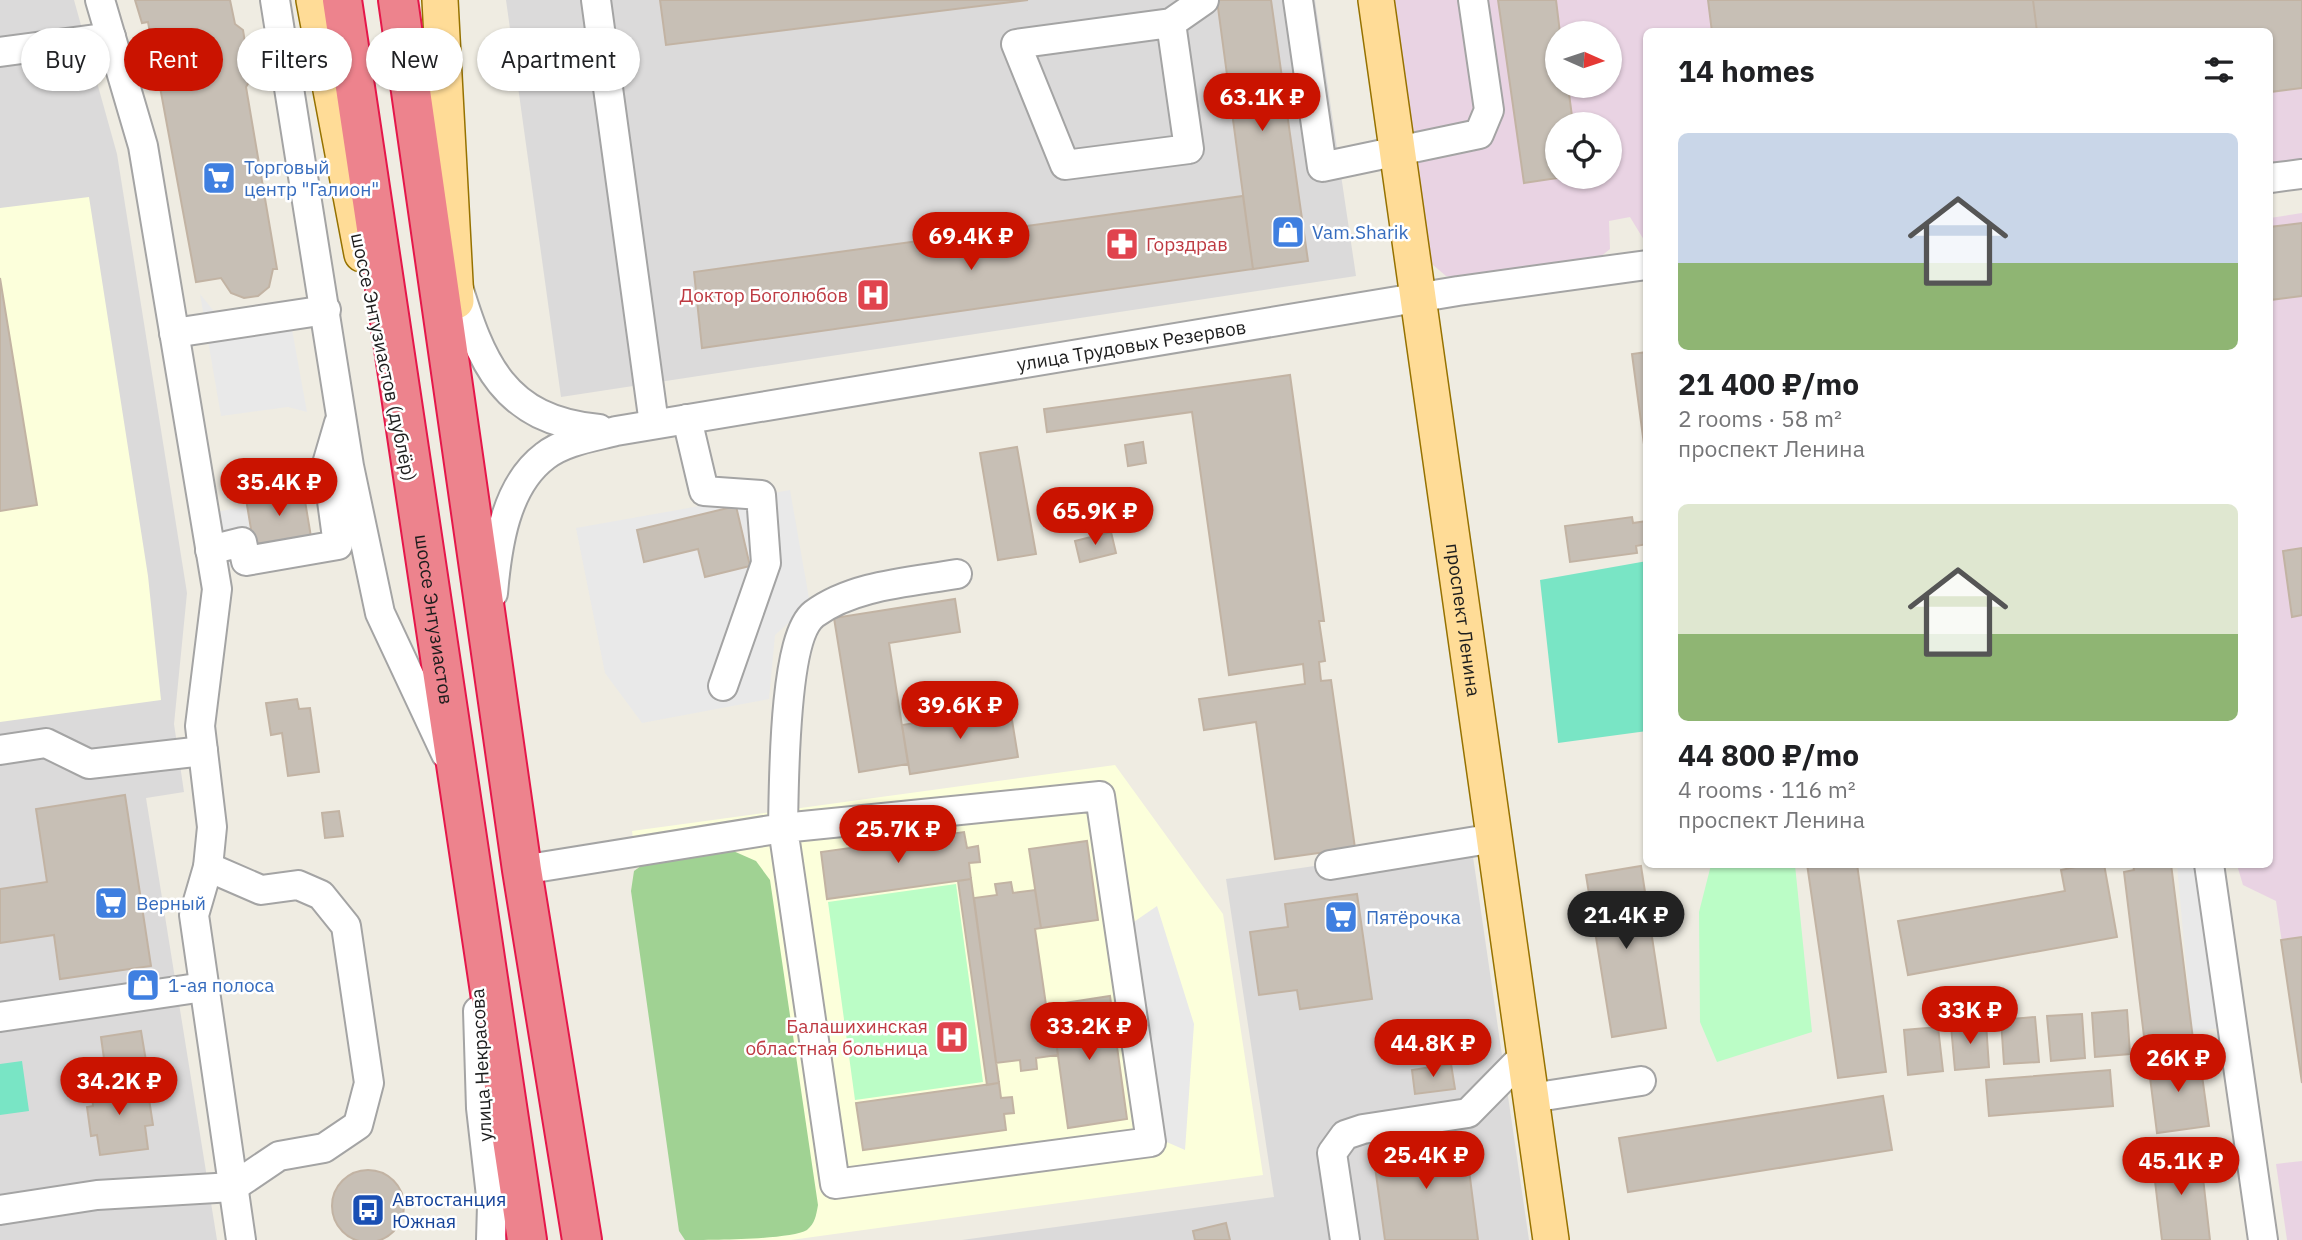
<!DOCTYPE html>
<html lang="en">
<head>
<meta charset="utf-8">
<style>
  body { margin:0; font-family:"IBM Plex Sans",sans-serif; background:#f6f6f6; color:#202124; height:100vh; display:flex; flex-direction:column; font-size:26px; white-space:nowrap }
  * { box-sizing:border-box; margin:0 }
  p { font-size:23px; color:#757577 }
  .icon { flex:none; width:38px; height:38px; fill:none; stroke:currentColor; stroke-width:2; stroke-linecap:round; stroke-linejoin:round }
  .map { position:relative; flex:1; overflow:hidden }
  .sheet { position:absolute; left:1643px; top:28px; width:630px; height:840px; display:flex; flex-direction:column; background:#fff; border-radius:10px; box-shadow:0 2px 5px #0004 }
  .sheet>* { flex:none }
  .guide { position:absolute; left:21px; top:28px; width:665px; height:63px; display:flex; gap:14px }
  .needle { width:46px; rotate:93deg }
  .fabs { position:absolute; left:1545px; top:21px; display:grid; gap:14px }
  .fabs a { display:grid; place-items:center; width:77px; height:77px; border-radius:50%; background:#fff; box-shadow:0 2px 5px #0004; font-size:35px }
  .price { position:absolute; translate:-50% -60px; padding:0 16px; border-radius:24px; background:#ca1300; color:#fff; font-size:23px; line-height:46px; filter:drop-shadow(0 2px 4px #0008) }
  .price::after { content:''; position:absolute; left:50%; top:42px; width:21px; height:16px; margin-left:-10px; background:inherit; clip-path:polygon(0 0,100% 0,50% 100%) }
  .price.selected { background:#222; color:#fff }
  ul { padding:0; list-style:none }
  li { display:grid; align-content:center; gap:14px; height:371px; padding:0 35px }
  li span { display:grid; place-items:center; height:217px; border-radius:10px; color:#555 }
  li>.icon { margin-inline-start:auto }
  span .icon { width:126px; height:126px; fill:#fffc; stroke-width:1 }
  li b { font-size:30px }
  h2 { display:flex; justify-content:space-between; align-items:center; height:84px; padding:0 35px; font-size:30px }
  .chip { padding:0 24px; border-radius:32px; background:#fff; box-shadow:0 2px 5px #0004; font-size:24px; line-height:63px }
  .chip.selected { background:#ca1300; color:#fff }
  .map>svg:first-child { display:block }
</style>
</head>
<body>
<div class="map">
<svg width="2302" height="1240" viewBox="0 0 2302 1240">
  <rect width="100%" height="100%" fill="#efece2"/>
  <!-- residential -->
  <path fill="#dbdada" d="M 0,0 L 74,0 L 117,154 L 187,593 L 174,724 L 184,792 L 146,798 L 217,1240 L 0,1240 Z
    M 506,0 L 1315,0 L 1356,276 L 561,397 Z
    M 1471,843 L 1529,1240 L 962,1240 L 1274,1197 L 1226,879 Z"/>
  <!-- industrial -->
  <path fill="#e9d3e3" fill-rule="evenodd" d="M 1388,0 L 2302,0 L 2302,161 L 2270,166 L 2270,32 L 1647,32 L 1647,245 L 1630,217 L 1609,221 L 1610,249 L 1594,262 L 1473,279 L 1446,276 L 1426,259 ZM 1558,33 L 1610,33 L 1610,86 L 1558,86 ZM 1558,124 L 1610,124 L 1610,177 L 1558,177 Z
    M 2302,213 L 2302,1083 L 2276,901 L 2243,885 L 2237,865 L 2270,864 L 2270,218 Z
    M 2302,1161 L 2302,1240 L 2287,1240 L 2276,1164 Z"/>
  <!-- education -->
  <path fill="#fcffdb" d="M 89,197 L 148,576 L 161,700 L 0,722 L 0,208 Z
    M 1115,765 L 1223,914 L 1263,1175 L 791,1240 L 690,1240 L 632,831 Z"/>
  <!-- forest -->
  <path fill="#a0d293" d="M 731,850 L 756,861 L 770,880 L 818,1205 C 816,1216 815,1223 807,1230 C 790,1240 708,1240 685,1240 L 679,1231 L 631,891 L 634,871 L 645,863 Z"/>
  <!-- park -->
  <path fill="#bbfdc6" d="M 1711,865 L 1795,865 L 1812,1032 L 1717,1062 L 1700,1022 L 1699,912 Z
    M 956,884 L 983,1082 L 855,1100 L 828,902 Z"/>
  <!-- pitch -->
  <path fill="#79e5c5" d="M 1647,561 L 1647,731 L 1558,743 L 1540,580 Z
    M 22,1061 L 29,1111 L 0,1115 L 0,1064 Z"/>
  <!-- parking -->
  <path fill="#e9e9e9" d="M 200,294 L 217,315 L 278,312 L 287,302 L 307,412 L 288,407 L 221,416 Z
    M 790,490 L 810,604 L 775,635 L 769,699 L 642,723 L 605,673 L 576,528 Z
    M 247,506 L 258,563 L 220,569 L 211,513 Z
    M 2177,865 L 2202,865 L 2227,1027 L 2192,1032 Z
    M 1157,906 L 1194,1024 L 1185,1150 L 1153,1136 L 1125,928 Z"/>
  <!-- building -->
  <path fill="#c7bfb5" stroke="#c2b3a3" stroke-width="2" d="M 135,0 L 230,0 L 235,24 L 243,30 L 251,79 L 246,87 L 277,269 L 273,269 L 269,287 L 258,296 L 244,298 L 231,293 L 221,278 L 196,282 L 148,22 L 142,23 Z
    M 660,0 L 1028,0 L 666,45 Z
    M 1217,0 L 1271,0 L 1308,261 L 1253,269 Z
    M 1498,0 L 1556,0 L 1560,33 L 1558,33 L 1558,86 L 1568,86 L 1573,124 L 1558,124 L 1558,177 L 1564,177 L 1524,183 Z
    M 1708,0 L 2033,0 L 2037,32 L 1712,32 Z
    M 2033,0 L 2302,0 L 2302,88 L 2270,92 L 2270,32 L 2037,32 Z
    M 1243,196 L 1253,269 L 702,348 L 694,272 Z
    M 2302,223 L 2302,296 L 2270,300 L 2270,227 Z
    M 0,278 L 37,505 L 0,511 Z
    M 1647,352 L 1647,467 L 1632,354 Z
    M 1290,375 L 1324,621 L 1319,621 L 1325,661 L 1319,662 L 1321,681 L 1331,680 L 1355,848 L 1275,859 L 1256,722 L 1204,730 L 1199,699 L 1305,684 L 1303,664 L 1229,675 L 1192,412 L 1047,432 L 1044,409 Z
    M 1143,442 L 1146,463 L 1128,466 L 1125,445 Z
    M 1017,447 L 1036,554 L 998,560 L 980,453 Z
    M 302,483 L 312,543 L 255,553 L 245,493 Z
    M 736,506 L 750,566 L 705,577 L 698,549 L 644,562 L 637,530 Z
    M 1632,517 L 1633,523 L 1647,521 L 1647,544 L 1636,546 L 1637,553 L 1570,562 L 1565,526 Z
    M 1111,532 L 1116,553 L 1080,562 L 1075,541 Z
    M 2302,548 L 2302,615 L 2292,617 L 2283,551 Z
    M 955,599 L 960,632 L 889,643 L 908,764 L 859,772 L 834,618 Z
    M 297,699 L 299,709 L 310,708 L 319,772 L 288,776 L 282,733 L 271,735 L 266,703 Z
    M 1010,708 L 1018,757 L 910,774 L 902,725 Z
    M 125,795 L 151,966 L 60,979 L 54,935 L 0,943 L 0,889 L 47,882 L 36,809 Z
    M 339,811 L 343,836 L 325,838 L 322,813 Z
    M 964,832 L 967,848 L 978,846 L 980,862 L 969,863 L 971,879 L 827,899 L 821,852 Z
    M 1087,841 L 1098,920 L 1041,928 L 1029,849 Z
    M 1807,864 L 1857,864 L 1886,1072 L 1838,1078 Z
    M 2090,864 L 2104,864 L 2117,937 L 1908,975 L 1898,921 L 2065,891 L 2061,870 Z
    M 2133,864 L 2171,864 L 2194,1047 L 2146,1053 L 2124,872 L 2134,870 Z
    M 1641,866 L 1666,1028 L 1612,1037 L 1586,875 Z
    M 971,879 L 999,1083 L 987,1085 L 958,881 Z
    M 1011,882 L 1013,893 L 1035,890 L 1041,928 L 1035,929 L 1046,1005 L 1051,1005 L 1058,1055 L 1036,1058 L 1037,1069 L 1021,1071 L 1020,1060 L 996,1063 L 974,898 L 997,895 L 995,884 Z
    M 1357,894 L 1372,999 L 1300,1009 L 1297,990 L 1259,995 L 1250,932 L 1288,927 L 1285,904 Z
    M 2302,937 L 2302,1083 L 2281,940 Z
    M 1110,996 L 1127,1119 L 1068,1128 L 1051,1005 Z
    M 2127,1010 L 2130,1054 L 2095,1057 L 2092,1013 Z
    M 2082,1014 L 2085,1058 L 2051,1061 L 2047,1016 Z
    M 2035,1017 L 2039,1062 L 2004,1064 L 2001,1020 Z
    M 1986,1023 L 1989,1067 L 1955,1070 L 1951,1026 Z
    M 1938,1027 L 1943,1071 L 1908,1075 L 1904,1030 Z
    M 141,1031 L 147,1067 L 106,1073 L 101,1037 Z
    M 2199,1054 L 2209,1126 L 2157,1133 L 2148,1061 Z
    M 1451,1064 L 1455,1089 L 1415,1094 L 1412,1070 Z
    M 2110,1070 L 2113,1106 L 1989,1116 L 1986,1080 Z
    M 137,1079 L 140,1100 L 149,1099 L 153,1125 L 145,1126 L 148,1149 L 100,1155 L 97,1135 L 91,1136 L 87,1107 L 93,1106 L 91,1085 Z
    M 999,1083 L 1001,1098 L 1012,1097 L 1014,1113 L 1004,1114 L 1006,1130 L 863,1150 L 856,1103 Z
    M 1883,1096 L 1892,1150 L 1628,1192 L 1619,1138 Z
    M 1431,1136 L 1431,1144 L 1465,1139 L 1478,1240 L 1385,1240 L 1373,1152 L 1405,1147 L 1404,1139 Z
    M 2200,1151 L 2210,1240 L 2162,1240 L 2152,1156 Z
    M332 1206a36 36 0 1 1 72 0a36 36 0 1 1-72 0Z
    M 1226,1223 L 1230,1240 L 1195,1240 L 1193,1231 Z"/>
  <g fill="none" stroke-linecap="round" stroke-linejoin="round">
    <defs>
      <g id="minor">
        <path d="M 100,0 L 143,146 L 217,589 L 200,726 L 212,827 L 208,867 L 194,915 L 241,1240"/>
        <path d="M 275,0 L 349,466 L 380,613 L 446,754"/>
        <path d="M 596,0 L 654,424"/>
        <path d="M 1298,0 L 1322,167 L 1479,134 L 1489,110 L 1473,0"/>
        <path d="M 1171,23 L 1189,149 L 1065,165 L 1016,44 L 1171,23 L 1204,0"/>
        <path d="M 0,52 L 111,37"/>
        <path d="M 2270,178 L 2302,174"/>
        <path d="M 456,280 C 481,363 503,420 599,429"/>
        <path d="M 174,333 L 326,310"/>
        <path d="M 687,419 L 704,491 L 761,495 L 766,563 L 723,686"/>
        <path d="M 210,550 L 242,542 L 246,561 L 338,545 L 327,464 L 339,423"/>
        <path id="s1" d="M 493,593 C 497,547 505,486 545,456 C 564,441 593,437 616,431 L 1458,291 L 1647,265"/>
        <path d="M 0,750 L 46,743 L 89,764 L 203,751"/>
        <path d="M 1100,796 L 1151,1142 L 835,1184 L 783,828 Z"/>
        <path d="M 2209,864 L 2263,1240"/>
        <path d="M 1330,865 L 1495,838"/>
        <path d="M 522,870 L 783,828 C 784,787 783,638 814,614 C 853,585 911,582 957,574"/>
        <path d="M 478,1011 L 481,1108 L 492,1205 L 491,1240"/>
        <path d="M 0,1017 L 204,987"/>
        <path d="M 1531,1098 L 1641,1081"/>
        <path d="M 0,1210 L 97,1195 L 233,1187 L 279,1156 L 324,1148 L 358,1125 L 369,1083 L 346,926 L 321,895 L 298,885 L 261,890 L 208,867"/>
        <path d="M 1345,1240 L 1332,1153 L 1345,1135 L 1363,1129 L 1468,1113 L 1525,1055"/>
      </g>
      <g id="major">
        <path d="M 314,0 L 362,254"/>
        <path d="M 440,0 L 456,301"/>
        <path id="s2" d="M 1376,0 L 1551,1240"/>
      </g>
      <g id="highway">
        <path id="s3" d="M 342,0 L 527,1240"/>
        <path d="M 398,0 L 522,870 L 582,1240"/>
      </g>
    </defs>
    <!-- minor casing -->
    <use href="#minor" stroke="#a4a4a4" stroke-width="32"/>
    <!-- major casing -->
    <use href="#major" stroke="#967200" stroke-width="38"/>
    <!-- highway casing -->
    <use href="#highway" stroke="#e5174a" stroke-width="42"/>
    <!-- minor -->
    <use href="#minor" stroke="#fff" stroke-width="28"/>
    <!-- major -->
    <use href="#major" stroke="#ffdc97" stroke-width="35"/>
    <!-- highway -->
    <use href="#highway" stroke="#ed838d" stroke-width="38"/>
  </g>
  <!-- icons -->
  <defs>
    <symbol id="supermarket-square" viewBox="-11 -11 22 22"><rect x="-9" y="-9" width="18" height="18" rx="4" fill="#3f7fe0" stroke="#fff"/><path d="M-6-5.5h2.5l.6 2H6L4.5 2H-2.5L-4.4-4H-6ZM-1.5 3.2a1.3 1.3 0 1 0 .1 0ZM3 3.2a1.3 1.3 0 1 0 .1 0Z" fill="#fff"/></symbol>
    <symbol id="shop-square" viewBox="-11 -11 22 22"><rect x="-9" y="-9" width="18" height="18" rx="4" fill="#3f7fe0" stroke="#fff"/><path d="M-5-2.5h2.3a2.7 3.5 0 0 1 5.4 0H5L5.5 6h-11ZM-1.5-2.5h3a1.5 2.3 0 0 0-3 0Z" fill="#fff"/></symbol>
    <symbol id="pharmacy-square" viewBox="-11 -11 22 22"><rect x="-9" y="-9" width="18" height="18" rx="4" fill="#e0444e" stroke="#fff"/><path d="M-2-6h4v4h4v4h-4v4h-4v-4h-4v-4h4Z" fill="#fff"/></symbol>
    <symbol id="hospital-square" viewBox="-11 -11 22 22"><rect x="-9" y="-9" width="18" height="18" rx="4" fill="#e0444e" stroke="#fff"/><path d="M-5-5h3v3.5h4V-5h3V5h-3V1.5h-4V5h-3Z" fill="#fff"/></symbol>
    <symbol id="bus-square" viewBox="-11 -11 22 22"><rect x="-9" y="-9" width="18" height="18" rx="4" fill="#1a4fb4" stroke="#fff"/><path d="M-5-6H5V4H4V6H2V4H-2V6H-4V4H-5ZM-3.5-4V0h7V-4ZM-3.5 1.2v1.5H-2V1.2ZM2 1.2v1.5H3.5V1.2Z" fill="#fff"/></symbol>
  </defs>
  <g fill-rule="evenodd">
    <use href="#supermarket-square" x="200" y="159" width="38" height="38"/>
    <use href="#shop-square" x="1269" y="213" width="38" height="38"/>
    <use href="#pharmacy-square" x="1103" y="225" width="38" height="38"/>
    <use href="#hospital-square" x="854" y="276" width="38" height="38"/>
    <use href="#supermarket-square" x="92" y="884" width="38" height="38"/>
    <use href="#supermarket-square" x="1322" y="898" width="38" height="38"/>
    <use href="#shop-square" x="124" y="966" width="38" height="38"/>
    <use href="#hospital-square" x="933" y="1018" width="38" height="38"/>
    <use href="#bus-square" x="349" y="1191" width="38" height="38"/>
  </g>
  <g text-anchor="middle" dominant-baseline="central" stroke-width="5" stroke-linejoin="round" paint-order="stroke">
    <!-- shop labels -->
    <g font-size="19" fill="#366cbe" stroke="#fff" text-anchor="start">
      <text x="244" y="167">Торговый<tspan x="244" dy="22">центр "Галион"</tspan></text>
      <text x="1312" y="232">Vam.Sharik</text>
      <text x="136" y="903">Верный</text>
      <text x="1366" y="917">Пятёрочка</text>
      <text x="168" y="985">1-ая полоса</text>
    </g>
    <!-- health labels -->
    <g font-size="19" fill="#be3a42" stroke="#fff" text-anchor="end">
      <text x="1146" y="244" text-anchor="start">Горздрав</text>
      <text x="848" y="295">Доктор Боголюбов</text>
      <text x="928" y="1026">Балашихинская<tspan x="928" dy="22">областная больница</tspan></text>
    </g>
    <!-- street labels -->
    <g font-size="19" fill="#1d1d1d" stroke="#fff">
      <text stroke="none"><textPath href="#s1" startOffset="749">улица Трудовых Резервов</textPath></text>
      <text transform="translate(384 357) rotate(78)">шоссе Энтузиастов (дублёр)</text>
      <text stroke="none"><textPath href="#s3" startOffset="626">шоссе Энтузиастов</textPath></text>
      <text stroke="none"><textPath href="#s2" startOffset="626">проспект Ленина</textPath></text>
      <text transform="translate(481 1065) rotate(-93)">улица Некрасова</text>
    </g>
    <!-- transit labels -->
    <g font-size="19" fill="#164399" stroke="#fff" text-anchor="start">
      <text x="392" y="1199">Автостанция<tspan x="392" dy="22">Южная</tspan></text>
    </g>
  </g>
</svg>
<div class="fabs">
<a><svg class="needle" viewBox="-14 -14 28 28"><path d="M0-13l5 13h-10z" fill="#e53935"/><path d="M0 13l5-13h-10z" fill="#757577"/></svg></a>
<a><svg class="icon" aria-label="locate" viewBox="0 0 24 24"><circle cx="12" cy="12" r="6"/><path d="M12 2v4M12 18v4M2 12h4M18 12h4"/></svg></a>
</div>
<b class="price" style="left:1262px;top:133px">63.1K ₽</b>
<b class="price" style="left:971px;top:272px">69.4K ₽</b>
<b class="price" style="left:279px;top:518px">35.4K ₽</b>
<b class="price" style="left:1095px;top:547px">65.9K ₽</b>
<b class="price" style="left:960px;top:741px">39.6K ₽</b>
<b class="price" style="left:898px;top:865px">25.7K ₽</b>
<b class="price selected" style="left:1626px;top:951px">21.4K ₽</b>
<b class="price" style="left:1970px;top:1046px">33K ₽</b>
<b class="price" style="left:1089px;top:1062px">33.2K ₽</b>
<b class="price" style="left:1433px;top:1079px">44.8K ₽</b>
<b class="price" style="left:2178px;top:1094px">26K ₽</b>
<b class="price" style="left:119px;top:1117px">34.2K ₽</b>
<b class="price" style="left:1426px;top:1191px">25.4K ₽</b>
<b class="price" style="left:2181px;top:1197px">45.1K ₽</b>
<div class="guide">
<a class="chip">Buy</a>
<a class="chip selected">Rent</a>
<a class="chip">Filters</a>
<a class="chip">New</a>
<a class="chip">Apartment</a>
</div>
<section class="sheet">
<h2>14 homes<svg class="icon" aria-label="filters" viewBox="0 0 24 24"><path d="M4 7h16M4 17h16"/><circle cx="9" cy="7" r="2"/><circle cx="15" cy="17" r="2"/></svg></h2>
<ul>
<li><span style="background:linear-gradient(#c9d6e8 60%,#8fb573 0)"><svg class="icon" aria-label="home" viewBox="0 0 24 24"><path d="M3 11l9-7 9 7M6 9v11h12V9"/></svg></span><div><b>21 400 ₽/mo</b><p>2 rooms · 58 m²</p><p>проспект Ленина</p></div></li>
<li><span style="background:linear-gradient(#dfe7d0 60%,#8fb573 0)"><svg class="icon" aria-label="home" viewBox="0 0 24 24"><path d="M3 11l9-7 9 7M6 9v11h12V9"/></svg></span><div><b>44 800 ₽/mo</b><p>4 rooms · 116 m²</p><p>проспект Ленина</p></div></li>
</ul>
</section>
</div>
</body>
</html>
